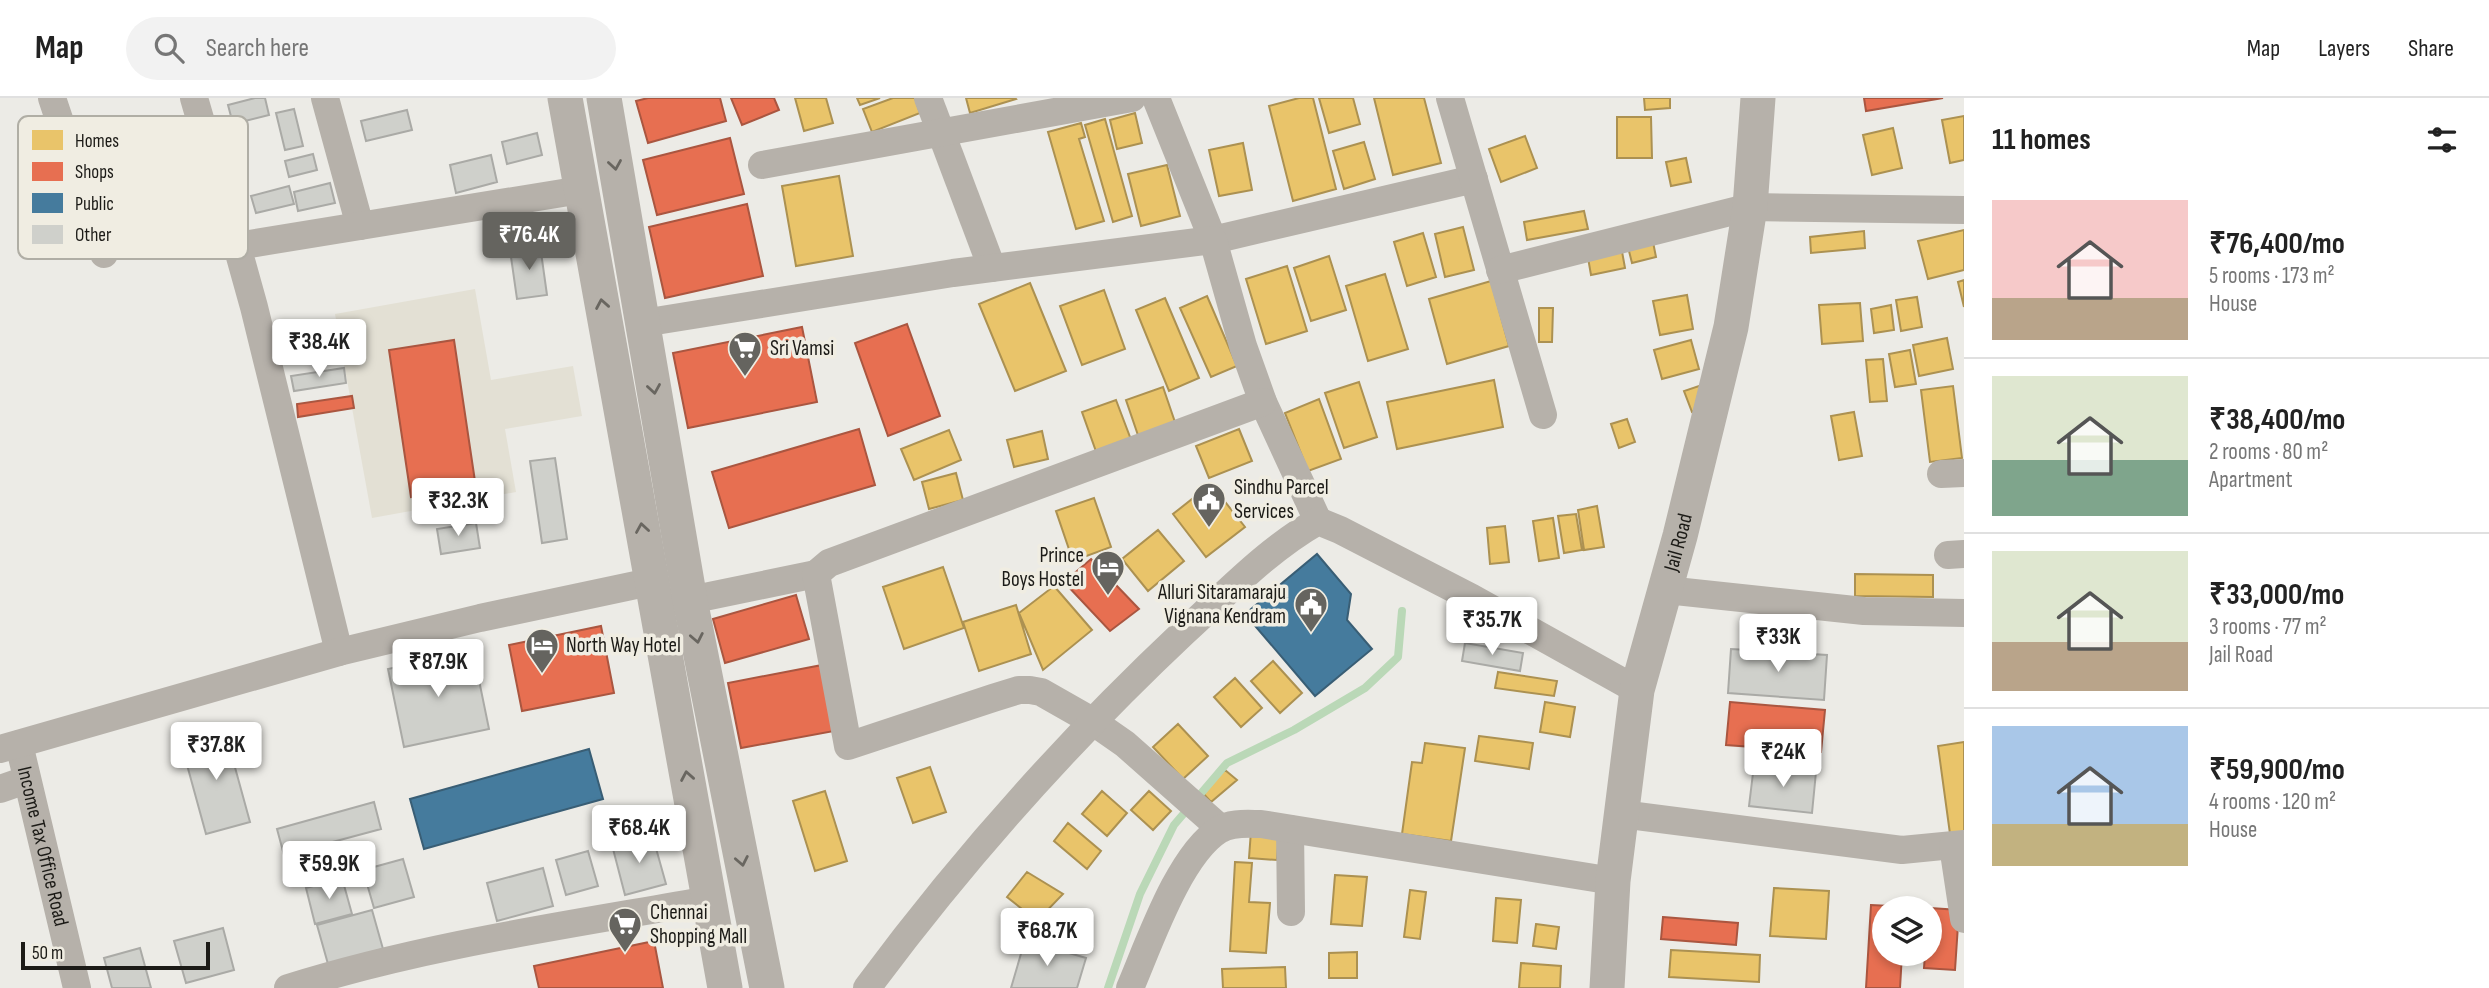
<!DOCTYPE html>
<html lang="en">
<head>
<meta charset="utf-8">
<style>
  body { margin:0; font-family:"Sofia Sans Condensed",sans-serif; background:#f2f2f2; color:#222; height:100vh; display:flex; flex-direction:column; font-size:26px; white-space:nowrap }
  * { box-sizing:border-box; margin:0 }
  p { font-size:23px; color:#767676 }
  .icon { flex:none; width:38px; height:38px; fill:none; stroke:currentColor; stroke-width:2; stroke-linecap:round; stroke-linejoin:round }
  .map { position:relative; flex:1; overflow:hidden }
  .details { display:flex; flex-direction:column; background:#fff; width:525px }
  .details>* { flex:none }
  .buttons { position:absolute; left:1872px; top:798px; display:grid; gap:14px }
  .buttons a { display:grid; place-items:center; width:70px; height:70px; border-radius:50%; background:#fff; box-shadow:0 4px 10px #0003; font-size:35px }
  .scale { position:absolute; left:21px; bottom:18px; width:189px; box-sizing:border-box; padding-left:7px; border:4px solid #1c1b17; border-top:0; font-size:19px; line-height:24px; white-space:nowrap; color:#1c1b17; -webkit-text-stroke:5px #f0ede2; paint-order:stroke }
  .price { position:absolute; translate:-50% -60px; padding:0 16px; border-radius:7px; background:#fff; color:#222; font-size:23px; line-height:46px; filter:drop-shadow(0 2px 4px #0008) }
  .price::after { content:''; position:absolute; left:50%; top:42px; width:21px; height:16px; margin-left:-10px; background:inherit; clip-path:polygon(0 0,100% 0,50% 100%) }
  .price.current { background:#65645f; color:#fff }
  ul { padding:0; list-style:none }
  li { display:flex; align-items:center; gap:21px; height:175px; padding:0 28px }
  li+li { border-top:2px solid #e0e0e0 }
  li span { display:grid; place-items:center; flex:none; width:196px; height:140px; border-radius:0px; color:#555 }
  li>.icon { margin-inline-start:auto }
  span .icon { width:84px; height:84px; fill:#fffc; stroke-width:1 }
  li b { font-size:30px }
  h2 { display:flex; justify-content:space-between; align-items:center; height:84px; padding:0 28px; font-size:30px }
  header { display:flex; align-items:center; gap:42px; box-sizing:border-box; height:98px; padding:0 35px; background:#fff; border-bottom:2px solid #e0e0e0 }
  header strong { font-size:33px }
  nav { display:flex; gap:38px; margin-inline-start:auto; font-size:24px }
  .search { width:490px; height:63px; background:#f2f2f2; display:flex; align-items:center; gap:18px; box-sizing:border-box; padding:0 24px; border-radius:38px; color:#767676; font-size:26px }
  main { display:flex; flex:1; min-height:0 }
  .map>svg:first-child { display:block }
</style>
</head>
<body>
<header>
<strong>Map</strong>
<div class="search"><svg class="icon" aria-label="search" viewBox="0 0 24 24"><circle cx="10" cy="10" r="6"/><path d="M15 15l6 6"/></svg>Search here</div>
<nav><a>Map</a><a>Layers</a><a>Share</a></nav>
</header>
<main>
<div class="map">
<svg width="1964" height="890" viewBox="0 0 1964 890">
  <rect width="100%" height="100%" fill="#ecebe6"/>
  <!-- built -->
  <path fill="#e3e0d4" d="M 475,191 L 491,282 L 573,268 L 582,318 L 505,331 L 516,394 L 372,420 L 335,216 Z"/>
  <!-- homes -->
  <path fill="#e9c46a" stroke="#ac9151" stroke-width="2" d="M 795,0 L 826,0 L 833,25 L 804,33 Z
    M 857,0 L 880,0 L 860,7 Z
    M 893,0 L 915,0 L 920,15 L 872,34 L 863,11 Z
    M 966,0 L 1015,0 L 1016,1 L 970,15 Z
    M 1299,0 L 1313,0 L 1336,91 L 1293,103 L 1269,8 Z
    M 1319,0 L 1353,0 L 1360,26 L 1329,35 Z
    M 1374,0 L 1424,0 L 1441,65 L 1393,77 Z
    M 1644,0 L 1670,0 L 1670,10 L 1645,12 Z
    M 1135,15 L 1142,45 L 1117,51 L 1110,22 Z
    M 1964,18 L 1964,62 L 1950,65 L 1942,22 Z
    M 1617,19 L 1651,19 L 1652,60 L 1617,60 Z
    M 1105,21 L 1132,118 L 1113,124 L 1085,27 Z
    M 1081,25 L 1085,39 L 1079,41 L 1104,123 L 1076,131 L 1048,34 Z
    M 1893,30 L 1902,70 L 1872,77 L 1863,37 Z
    M 1525,38 L 1537,70 L 1501,84 L 1489,51 Z
    M 1364,44 L 1375,81 L 1344,91 L 1333,53 Z
    M 1243,45 L 1252,92 L 1219,98 L 1209,52 Z
    M 1686,60 L 1691,84 L 1671,88 L 1666,64 Z
    M 1167,67 L 1180,118 L 1141,128 L 1128,76 Z
    M 839,78 L 853,158 L 796,168 L 782,88 Z
    M 1584,113 L 1588,131 L 1527,142 L 1524,124 Z
    M 1463,129 L 1474,172 L 1445,179 L 1435,136 Z
    M 1964,132 L 1964,172 L 1928,181 L 1918,143 Z
    M 1864,133 L 1865,150 L 1811,155 L 1810,139 Z
    M 1423,135 L 1436,179 L 1407,188 L 1394,144 Z
    M 1653,144 L 1656,159 L 1632,165 L 1628,149 Z
    M 1621,148 L 1625,170 L 1591,177 L 1587,154 Z
    M 1329,158 L 1346,212 L 1311,223 L 1294,170 Z
    M 1287,168 L 1307,233 L 1266,246 L 1246,181 Z
    M 1385,176 L 1408,251 L 1368,263 L 1346,188 Z
    M 1964,182 L 1964,209 L 1958,184 Z
    M 1491,183 L 1509,248 L 1447,266 L 1429,201 Z
    M 1030,185 L 1066,273 L 1015,293 L 979,206 Z
    M 1104,192 L 1125,251 L 1082,267 L 1060,208 Z
    M 1687,197 L 1693,231 L 1660,237 L 1653,203 Z
    M 1207,198 L 1237,268 L 1211,279 L 1180,210 Z
    M 1917,199 L 1922,229 L 1901,233 L 1896,202 Z
    M 1165,200 L 1199,280 L 1169,293 L 1136,212 Z
    M 1860,205 L 1863,243 L 1822,246 L 1819,207 Z
    M 1891,207 L 1894,232 L 1874,235 L 1871,211 Z
    M 1539,210 L 1553,210 L 1552,244 L 1539,244 Z
    M 1947,240 L 1953,271 L 1919,278 L 1913,247 Z
    M 1691,242 L 1699,271 L 1662,281 L 1654,252 Z
    M 1910,252 L 1916,286 L 1895,289 L 1889,256 Z
    M 1883,261 L 1887,303 L 1870,304 L 1866,262 Z
    M 1494,282 L 1503,329 L 1397,351 L 1387,304 Z
    M 1359,284 L 1377,339 L 1344,350 L 1325,295 Z
    M 1702,287 L 1710,308 L 1692,314 L 1684,293 Z
    M 1953,288 L 1962,360 L 1930,364 L 1921,292 Z
    M 1163,289 L 1178,333 L 1141,346 L 1126,302 Z
    M 1319,301 L 1341,361 L 1308,373 L 1285,315 Z
    M 1116,302 L 1133,347 L 1098,359 L 1082,314 Z
    M 1854,314 L 1862,358 L 1839,362 L 1831,318 Z
    M 1627,321 L 1635,344 L 1619,350 L 1611,326 Z
    M 1239,331 L 1252,363 L 1209,380 L 1196,348 Z
    M 949,332 L 961,362 L 914,382 L 901,351 Z
    M 1042,333 L 1048,361 L 1014,369 L 1007,342 Z
    M 956,375 L 963,402 L 929,411 L 922,384 Z
    M 1211,386 L 1245,429 L 1206,459 L 1173,416 Z
    M 1094,400 L 1111,449 L 1073,463 L 1056,413 Z
    M 1597,408 L 1604,449 L 1584,452 L 1578,412 Z
    M 1576,416 L 1582,452 L 1564,455 L 1558,418 Z
    M 1553,420 L 1559,460 L 1539,463 L 1533,423 Z
    M 1505,428 L 1509,464 L 1490,466 L 1487,430 Z
    M 1158,432 L 1184,463 L 1148,493 L 1122,461 Z
    M 943,469 L 964,530 L 904,551 L 883,489 Z
    M 1855,476 L 1933,477 L 1933,499 L 1855,498 Z
    M 1054,488 L 1092,532 L 1043,572 L 1019,515 Z
    M 1016,507 L 1031,556 L 979,573 L 963,524 Z
    M 1273,563 L 1302,595 L 1280,615 L 1251,583 Z
    M 1498,574 L 1557,583 L 1554,598 L 1495,590 Z
    M 1235,580 L 1262,610 L 1241,629 L 1214,599 Z
    M 1545,604 L 1575,609 L 1570,639 L 1540,634 Z
    M 1178,626 L 1208,658 L 1183,681 L 1153,649 Z
    M 1479,638 L 1533,645 L 1529,671 L 1475,663 Z
    M 1964,644 L 1964,741 L 1951,743 L 1938,648 Z
    M 1425,645 L 1465,650 L 1451,743 L 1402,736 L 1412,664 L 1422,665 Z
    M 930,669 L 946,714 L 913,725 L 897,680 Z
    M 1225,672 L 1237,682 L 1211,704 L 1201,693 Z
    M 825,693 L 847,763 L 815,773 L 793,703 Z
    M 1102,693 L 1127,715 L 1107,738 L 1082,716 Z
    M 1149,693 L 1171,713 L 1153,732 L 1131,712 Z
    M 1068,725 L 1101,753 L 1087,771 L 1054,743 Z
    M 1251,733 L 1279,734 L 1277,762 L 1249,760 Z
    M 1235,764 L 1252,765 L 1249,804 L 1270,805 L 1266,855 L 1230,853 Z
    M 1027,774 L 1063,796 L 1037,823 L 1007,799 Z
    M 1335,777 L 1367,779 L 1362,828 L 1331,826 Z
    M 1774,790 L 1829,793 L 1826,841 L 1770,838 Z
    M 1410,792 L 1426,794 L 1420,841 L 1404,839 Z
    M 1496,800 L 1521,802 L 1517,845 L 1493,843 Z
    M 1536,826 L 1559,829 L 1556,851 L 1533,848 Z
    M 1671,852 L 1760,857 L 1759,884 L 1669,879 Z
    M 1357,854 L 1357,880 L 1329,880 L 1329,855 Z
    M 1521,865 L 1561,868 L 1560,890 L 1519,890 Z
    M 1285,869 L 1286,890 L 1223,890 L 1222,871 Z"/>
  <!-- shops -->
  <path fill="#e76f51" stroke="#aa5640" stroke-width="2" d="M 648,0 L 720,0 L 726,23 L 648,45 L 636,3 Z
    M 731,0 L 774,0 L 779,12 L 742,27 Z
    M 1864,0 L 1943,0 L 1866,13 Z
    M 730,40 L 744,96 L 657,117 L 643,62 Z
    M 747,106 L 763,178 L 665,200 L 649,129 Z
    M 907,226 L 940,318 L 888,338 L 855,245 Z
    M 802,229 L 817,304 L 688,330 L 673,255 Z
    M 454,242 L 476,390 L 411,399 L 389,252 Z
    M 352,298 L 354,310 L 298,319 L 297,306 Z
    M 859,331 L 875,387 L 729,430 L 712,374 Z
    M 1091,461 L 1139,511 L 1110,533 L 1064,484 Z
    M 796,497 L 809,541 L 725,565 L 713,521 Z
    M 601,528 L 614,595 L 522,613 L 509,547 Z
    M 822,567 L 834,633 L 741,650 L 728,585 Z
    M 1730,604 L 1825,612 L 1821,654 L 1726,647 Z
    M 1871,807 L 1929,810 L 1885,810 L 1885,856 L 1902,856 L 1900,890 L 1866,890 Z
    M 1930,810 L 1959,812 L 1955,872 L 1924,870 L 1925,856 L 1930,856 Z
    M 1663,819 L 1738,825 L 1736,847 L 1661,841 Z
    M 654,843 L 663,890 L 539,890 L 534,868 Z"/>
  <!-- public -->
  <path fill="#457b9d" stroke="#395e75" stroke-width="2" d="M 1317,456 L 1351,496 L 1347,522 L 1372,551 L 1315,598 L 1245,516 Z
    M 589,651 L 603,701 L 424,751 L 410,701 Z"/>
  <g fill="none" stroke-linecap="round" stroke-linejoin="round">
    <!-- stream -->
    <path stroke="#bad8b7" stroke-width="8" d="M 1108,890 L 1140,796 L 1174,727 L 1227,665 L 1294,632 L 1365,590 L 1398,559 L 1402,513"/>
  </g>
  <!-- building -->
  <path fill="#cfd0cb" stroke="#aaaaa6" stroke-width="2" d="M 255,0 L 265,0 L 269,17 L 233,26 L 228,7 Z
    M 294,11 L 303,48 L 285,52 L 276,15 Z
    M 407,12 L 412,32 L 366,43 L 361,23 Z
    M 537,35 L 542,57 L 507,66 L 502,44 Z
    M 313,56 L 317,72 L 289,79 L 285,63 Z
    M 491,57 L 497,84 L 456,95 L 450,67 Z
    M 330,85 L 335,105 L 298,113 L 294,94 Z
    M 289,88 L 294,106 L 256,115 L 251,98 Z
    M 540,147 L 547,197 L 517,201 L 510,152 Z
    M 344,270 L 346,285 L 294,293 L 291,278 Z
    M 555,360 L 567,441 L 542,445 L 530,363 Z
    M 476,425 L 480,450 L 441,456 L 437,431 Z
    M 1465,545 L 1523,555 L 1520,573 L 1462,563 Z
    M 1731,551 L 1827,557 L 1824,602 L 1728,595 Z
    M 473,553 L 489,631 L 404,649 L 388,571 Z
    M 225,633 L 250,724 L 206,736 L 181,645 Z
    M 1754,667 L 1816,674 L 1812,715 L 1749,708 Z
    M 374,704 L 381,731 L 284,757 L 277,731 Z
    M 652,736 L 666,786 L 625,797 L 612,747 Z
    M 588,753 L 598,788 L 566,797 L 556,762 Z
    M 403,761 L 414,799 L 374,810 L 363,772 Z
    M 543,770 L 553,808 L 497,823 L 487,785 Z
    M 342,780 L 352,816 L 315,826 L 306,790 Z
    M 372,812 L 383,851 L 328,866 L 317,827 Z
    M 223,830 L 234,872 L 186,885 L 174,843 Z
    M 1025,842 L 1086,860 L 1077,890 L 1011,890 Z
    M 140,850 L 151,890 L 112,890 L 104,860 Z"/>
  <g fill="none" stroke-linecap="round" stroke-linejoin="round">
    <!-- minor -->
    <g stroke="#b6b1aa" stroke-width="28">
      <path d="M 52,0 L 104,156"/>
      <path d="M 194,0 L 237,148"/>
      <path d="M 325,0 L 360,128"/>
      <path d="M 928,0 L 992,170"/>
      <path d="M 1156,0 L 1213,142 L 1474,81"/>
      <path d="M 1450,0 L 1543,317"/>
      <path d="M 762,67 L 1132,0"/>
      <path d="M 1500,172 L 1750,109 L 1964,112"/>
      <path d="M 643,225 L 953,175 L 1213,142 L 1243,248 L 1263,304 L 1318,423"/>
      <path d="M 1941,376 L 1964,375"/>
      <path d="M 1948,457 L 1964,456"/>
      <path d="M 1666,492 L 1864,513 L 1964,515"/>
      <path d="M 690,502 L 816,476"/>
      <path d="M 339,554 L 254,209 L 237,148 L 581,92"/>
      <path id="s1" d="M 19,646 L 77,890"/>
      <path d="M 0,651 L 339,554 L 480,520 L 650,484"/>
      <path d="M 0,691 L 26,682"/>
      <path d="M 1621,716 L 1902,752 L 1964,746"/>
      <path d="M 1220,730 L 1125,646 L 1092,623 L 1041,594 L 1030,592 L 1019,592 L 993,600 L 848,648 L 816,476 L 829,465 L 1263,304"/>
      <path d="M 1290,731 L 1291,814"/>
      <path d="M 1953,748 L 1964,821"/>
      <path d="M 288,890 C 425,847 568,827 709,802"/>
      <path d="M 867,890 C 962,762 1068,643 1184,534 C 1227,495 1267,452 1318,423 L 1340,432 L 1472,500 L 1637,592"/>
      <path d="M 1130,890 C 1149,846 1179,757 1219,732 C 1231,724 1248,726 1261,726 L 1613,783"/>
    </g>
    <!-- tertiary -->
    <g stroke="#b6b1aa" stroke-width="35">
      <path d="M 565,0 C 618,297 670,594 725,890"/>
      <path d="M 604,0 L 690,502 L 767,890"/>
      <path id="s2" d="M 1607,890 L 1613,783 L 1637,592 L 1680,438 L 1731,229 L 1750,109 L 1758,0"/>
    </g>
  </g>
  <!-- one-way arrows -->
  <defs><path id="oneway-chevron" d="M-2-3.5L2.5 0L-2 3.5" fill="none" stroke-width="1.6" stroke-linecap="round" stroke-linejoin="round" transform="scale(1.75)"/></defs>
  <g stroke="#696660">
    <use href="#oneway-chevron" transform="translate(615 67) rotate(81)"/>
    <use href="#oneway-chevron" transform="translate(602 206) rotate(-100)"/>
    <use href="#oneway-chevron" transform="translate(654 291) rotate(81)"/>
    <use href="#oneway-chevron" transform="translate(642 430) rotate(-99)"/>
    <use href="#oneway-chevron" transform="translate(697 540) rotate(79)"/>
    <use href="#oneway-chevron" transform="translate(687 678) rotate(-100)"/>
    <use href="#oneway-chevron" transform="translate(742 763) rotate(79)"/>
  </g>
  <!-- icons -->
  <defs>
    <symbol id="supermarket-pin" viewBox="-11 -11 22 30"><path d="M0 17L-7.5 6A9.5 9.5 0 1 1 7.5 6Z" fill="#65645f" stroke="#f0ede2"/><path d="M-6-5.5h2.5l.6 2H6L4.5 2H-2.5L-4.4-4H-6ZM-1.5 3.2a1.3 1.3 0 1 0 .1 0ZM3 3.2a1.3 1.3 0 1 0 .1 0Z" fill="#fff"/></symbol>
    <symbol id="civic-pin" viewBox="-11 -11 22 30"><path d="M0 17L-7.5 6A9.5 9.5 0 1 1 7.5 6Z" fill="#65645f" stroke="#f0ede2"/><path d="M-.6-6.5H3V-4.5H.6V-3L4-1V1h2V6H-6V1h2V-1L-.6-3ZM-1.2 2.5V6h2.4V2.5Z" fill="#fff"/></symbol>
    <symbol id="hotel-pin" viewBox="-11 -11 22 30"><path d="M0 17L-7.5 6A9.5 9.5 0 1 1 7.5 6Z" fill="#65645f" stroke="#f0ede2"/><path d="M-6-4.5h1.5V1H6V5H4.5V3h-9V5H-6ZM-4 0a1.8 1.8 0 1 1 3.6 0ZM.5 0V-2.5h3Q6-2.5 6 0Z" fill="#fff"/></symbol>
  </defs>
  <g fill-rule="evenodd">
    <use href="#supermarket-pin" x="726" y="231" width="38" height="52"/>
    <use href="#civic-pin" x="1190" y="382" width="38" height="52"/>
    <use href="#hotel-pin" x="1089" y="450" width="38" height="52"/>
    <use href="#civic-pin" x="1292" y="487" width="38" height="52"/>
    <use href="#hotel-pin" x="523" y="528" width="38" height="52"/>
    <use href="#supermarket-pin" x="606" y="807" width="38" height="52"/>
  </g>
  <g text-anchor="middle" dominant-baseline="central" stroke-width="7" stroke-linejoin="round" paint-order="stroke">
    <!-- poi labels -->
    <g font-size="21" fill="#1c1b17" stroke="#f0ede2" text-anchor="start">
      <text x="770" y="250">Sri Vamsi</text>
      <text x="1234" y="389">Sindhu Parcel<tspan x="1234" dy="24">Services</tspan></text>
      <text x="1084" y="457" text-anchor="end">Prince<tspan x="1084" dy="24">Boys Hostel</tspan></text>
      <text x="1286" y="494" text-anchor="end">Alluri Sitaramaraju<tspan x="1286" dy="24">Vignana Kendram</tspan></text>
      <text x="566" y="547">North Way Hotel</text>
      <text x="650" y="814">Chennai<tspan x="650" dy="24">Shopping Mall</tspan></text>
    </g>
    <!-- street labels -->
    <g font-size="21" fill="#1c1b17" stroke="#f0ede2">
      <text stroke="none"><textPath href="#s2" startOffset="453">Jail Road</textPath></text>
      <text stroke="none"><textPath href="#s1" startOffset="105">Income Tax Office Road</textPath></text>
    </g>
  </g>
  <!-- legend -->
  <rect x="18" y="18" width="230" height="143" rx="10" fill="#f0ede2" stroke="#b0aea5" stroke-width="2"/>
  <rect x="32" y="32" width="31" height="20" fill="#e9c46a"/>
  <rect x="32" y="64" width="31" height="19" fill="#e76f51"/>
  <rect x="32" y="95" width="31" height="20" fill="#457b9d"/>
  <rect x="32" y="127" width="31" height="19" fill="#cfd0cb"/>
  <g font-size="19" fill="#1c1b17">
    <text x="75" y="49">Homes</text>
    <text x="75" y="80">Shops</text>
    <text x="75" y="112">Public</text>
    <text x="75" y="143">Other</text>
  </g>
</svg>
<div class="buttons">
<a><svg class="icon" aria-label="layers" viewBox="0 0 24 24"><path d="M12 4l9 5-9 5-9-5zM3 14l9 5 9-5"/></svg></a>
</div>
<div class="scale">50 m</div>
<b class="price current" style="left:529px;top:174px">₹76.4K</b>
<b class="price" style="left:319px;top:281px">₹38.4K</b>
<b class="price" style="left:458px;top:440px">₹32.3K</b>
<b class="price" style="left:1492px;top:559px">₹35.7K</b>
<b class="price" style="left:1778px;top:576px">₹33K</b>
<b class="price" style="left:438px;top:601px">₹87.9K</b>
<b class="price" style="left:216px;top:684px">₹37.8K</b>
<b class="price" style="left:1783px;top:691px">₹24K</b>
<b class="price" style="left:639px;top:767px">₹68.4K</b>
<b class="price" style="left:329px;top:803px">₹59.9K</b>
<b class="price" style="left:1047px;top:870px">₹68.7K</b>
</div>
<section class="details">
<h2>11 homes<svg class="icon" aria-label="filters" viewBox="0 0 24 24"><path d="M4 7h16M4 17h16"/><circle cx="9" cy="7" r="2"/><circle cx="15" cy="17" r="2"/></svg></h2>
<ul>
<li><span style="background:linear-gradient(#f6c9c9 70%,#b9a48a 0)"><svg class="icon" aria-label="home" viewBox="0 0 24 24"><path d="M3 11l9-7 9 7M6 9v11h12V9"/></svg></span><div><b>₹76,400/mo</b><p>5 rooms · 173 m²</p><p>House</p></div></li>
<li><span style="background:linear-gradient(#dfe7d0 60%,#7fa58c 0)"><svg class="icon" aria-label="home" viewBox="0 0 24 24"><path d="M3 11l9-7 9 7M6 9v11h12V9"/></svg></span><div><b>₹38,400/mo</b><p>2 rooms · 80 m²</p><p>Apartment</p></div></li>
<li><span style="background:linear-gradient(#dfe7d0 65%,#b9a48a 0)"><svg class="icon" aria-label="home" viewBox="0 0 24 24"><path d="M3 11l9-7 9 7M6 9v11h12V9"/></svg></span><div><b>₹33,000/mo</b><p>3 rooms · 77 m²</p><p>Jail Road</p></div></li>
<li><span style="background:linear-gradient(#a9c7e8 70%,#c2b280 0)"><svg class="icon" aria-label="home" viewBox="0 0 24 24"><path d="M3 11l9-7 9 7M6 9v11h12V9"/></svg></span><div><b>₹59,900/mo</b><p>4 rooms · 120 m²</p><p>House</p></div></li>
</ul>
</section>
</main>
</body>
</html>
